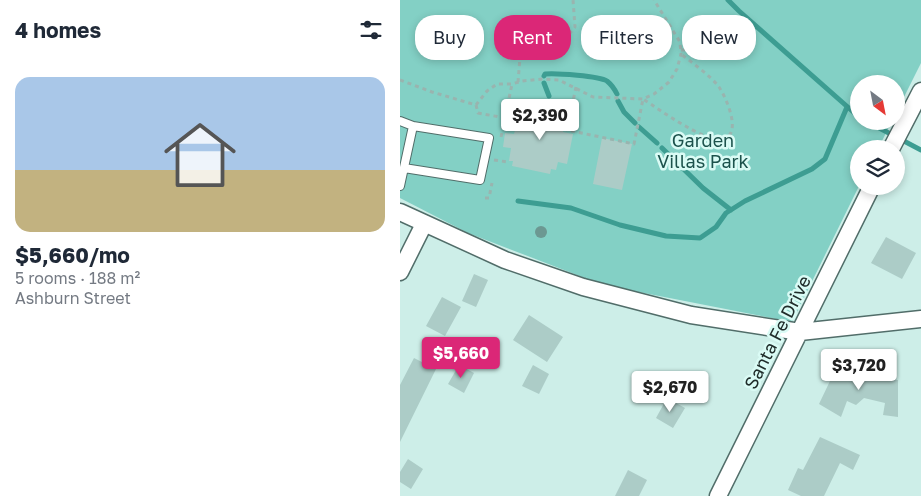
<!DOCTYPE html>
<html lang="en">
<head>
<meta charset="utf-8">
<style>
  body { margin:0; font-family:"Golos Text",sans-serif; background:#f6f6f7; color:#1f2937; height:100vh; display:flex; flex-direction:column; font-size:19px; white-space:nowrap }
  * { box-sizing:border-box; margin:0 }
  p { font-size:16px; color:#747a83 }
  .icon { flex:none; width:28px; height:28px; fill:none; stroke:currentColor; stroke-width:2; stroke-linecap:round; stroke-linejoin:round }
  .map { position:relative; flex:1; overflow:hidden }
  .side { display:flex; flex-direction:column; background:#fff; width:400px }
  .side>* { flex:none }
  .guide { position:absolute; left:15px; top:15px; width:430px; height:45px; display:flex; gap:10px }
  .needle { width:32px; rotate:148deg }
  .buttons { position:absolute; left:450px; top:75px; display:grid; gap:10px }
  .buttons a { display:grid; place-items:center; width:55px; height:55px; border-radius:50%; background:#fff; box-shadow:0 2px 8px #0003; font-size:25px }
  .price { position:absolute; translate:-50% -42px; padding:0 11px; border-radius:5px; background:#fff; color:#222; font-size:16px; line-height:32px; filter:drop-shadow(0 1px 2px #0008) }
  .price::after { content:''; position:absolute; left:50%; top:30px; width:15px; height:11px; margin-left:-8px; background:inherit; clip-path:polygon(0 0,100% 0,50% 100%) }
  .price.selected { background:#db2777; color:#fff }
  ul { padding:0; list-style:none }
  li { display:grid; align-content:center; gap:10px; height:265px; padding:0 15px }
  li span { display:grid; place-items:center; height:155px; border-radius:15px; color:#555 }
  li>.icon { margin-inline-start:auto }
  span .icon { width:90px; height:90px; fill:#fffc; stroke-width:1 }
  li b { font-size:21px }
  h2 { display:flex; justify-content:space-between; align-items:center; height:60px; padding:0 15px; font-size:21px }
  .pill { padding:0 18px; border-radius:20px; background:#fff; box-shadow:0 2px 8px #0003; font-size:18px; line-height:45px }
  .pill.selected { background:#db2777; color:#fff }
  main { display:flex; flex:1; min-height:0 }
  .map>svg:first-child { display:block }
</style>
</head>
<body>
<main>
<section class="side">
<h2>4 homes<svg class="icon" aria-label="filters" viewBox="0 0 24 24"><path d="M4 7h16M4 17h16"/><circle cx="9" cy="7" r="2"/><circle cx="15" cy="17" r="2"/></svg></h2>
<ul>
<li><span style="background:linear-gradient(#a9c7e8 60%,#c2b280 0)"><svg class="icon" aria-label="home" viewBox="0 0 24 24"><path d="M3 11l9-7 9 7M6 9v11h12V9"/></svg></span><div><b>$5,660/mo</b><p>5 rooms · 188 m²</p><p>Ashburn Street</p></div></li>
</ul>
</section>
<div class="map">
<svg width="521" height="496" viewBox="0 0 521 496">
  <rect width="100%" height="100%" fill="#cdeee8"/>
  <!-- green -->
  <path fill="#83d0c5" d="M 0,0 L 521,0 L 521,63 L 496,113 L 496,84 L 459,84 L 459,121 L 492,121 L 478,149 L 459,149 L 459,186 L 392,322 L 203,285 L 68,233 L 0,198 Z"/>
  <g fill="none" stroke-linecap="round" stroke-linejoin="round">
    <!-- stream -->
    <path stroke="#3d9d92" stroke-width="5" d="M 328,0 L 339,11 L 459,117
      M 144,76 L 145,74 C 156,73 199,76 207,81 C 212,85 214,88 217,94
      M 144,83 L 149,96
      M 218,101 L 224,112 L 235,123
      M 466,121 L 521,150
      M 239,127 L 257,143
      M 262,148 L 303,188 L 331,210
      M 118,201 L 171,208 L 220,225 L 266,236 L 300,238 L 316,227 L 326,213 L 345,201 L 412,169 L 425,159 L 447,107"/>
  </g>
  <!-- building -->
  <path fill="#acccc7" d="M 130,105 L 158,110 L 156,116 L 166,118 L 163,132 L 173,134 L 167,164 L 158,162 L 156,170 L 151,169 L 150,174 L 112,166 L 113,161 L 109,161 L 111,148 L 103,147 L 105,133 L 114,134 L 117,122 L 126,124 Z
    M 202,138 L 232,144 L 222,190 L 193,184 Z
    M 486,237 L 516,253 L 502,279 L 471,263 Z
    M 74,274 L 88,280 L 76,307 L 62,301 Z
    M 42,297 L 61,307 L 45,336 L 26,326 Z
    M 129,315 L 163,337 L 147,362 L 113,340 Z
    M 14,358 L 36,369 L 0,442 L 0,385 Z
    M 440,360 L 464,375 L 498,380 L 498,417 L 483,415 L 485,403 L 464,398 L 456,405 L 447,401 L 441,417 L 419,404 Z
    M 59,365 L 74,373 L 64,393 L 48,384 Z
    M 133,365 L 149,374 L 139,394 L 122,386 Z
    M 267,398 L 285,408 L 273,428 L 256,418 Z
    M 420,437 L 460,455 L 453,470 L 440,463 L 424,496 L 401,496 L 388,490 L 398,468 L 403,470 Z
    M 8,459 L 23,469 L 11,489 L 0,482 L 0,472 Z
    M 228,470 L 247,480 L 239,496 L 215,496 Z"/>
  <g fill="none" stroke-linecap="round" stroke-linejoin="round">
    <defs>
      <path id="service" d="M 0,121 L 13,126 L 89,138 L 80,180 L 4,168
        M 0,186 L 13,126"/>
      <path id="minor" d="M 491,149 L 521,91
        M 0,212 L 105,260 L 183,287 L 291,315 L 400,332 L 521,319
        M 0,272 L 24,224
        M 318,496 L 472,186"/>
    </defs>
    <!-- service casing -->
    <use href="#service" stroke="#516d69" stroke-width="10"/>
    <!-- minor casing -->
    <use href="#minor" stroke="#516d69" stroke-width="19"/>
    <!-- path -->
    <path stroke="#99b4af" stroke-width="3" stroke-dasharray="4 4" stroke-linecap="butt" d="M 281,50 L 291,50 L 303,44
      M 0,80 L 32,92 L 76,105 L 87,91 L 97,84 L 112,84 L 122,81 L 143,79 L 159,80 L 193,97 L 243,99 L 254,94 L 269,82 L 277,69 L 281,54 L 280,42 L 254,0
      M 118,82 L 121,45 L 165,39 L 175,27 L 173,0
      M 176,87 L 167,130 L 234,144 L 243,99 C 260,110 303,141 321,139 C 344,137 326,97 319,87 C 310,75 292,63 281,54
      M 76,105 L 78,113 L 116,120
      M 101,137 L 112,84
      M 94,160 L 108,162
      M 85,198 L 89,198 L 92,183"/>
    <!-- service -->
    <use href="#service" stroke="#fff" stroke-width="8"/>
    <!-- minor -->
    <use href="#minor" stroke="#fff" stroke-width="16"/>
  </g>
  <!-- trees -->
  <circle fill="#6c9892" cx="141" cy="232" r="6"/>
  <g text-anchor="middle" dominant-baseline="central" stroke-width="5" stroke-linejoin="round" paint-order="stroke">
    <!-- park labels -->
    <g font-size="18" fill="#1c524c" stroke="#dafbf5">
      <text x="303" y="140">Garden<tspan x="303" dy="21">Villas Park</tspan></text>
    </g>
    <!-- street labels -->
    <g font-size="18" fill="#202d2b" stroke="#dafbf5">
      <text transform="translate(377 332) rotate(-63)">Santa Fe Drive</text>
    </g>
  </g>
</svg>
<div class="buttons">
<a><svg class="needle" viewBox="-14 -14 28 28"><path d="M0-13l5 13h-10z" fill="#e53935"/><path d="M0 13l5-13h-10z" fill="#747a83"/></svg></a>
<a><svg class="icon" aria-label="layers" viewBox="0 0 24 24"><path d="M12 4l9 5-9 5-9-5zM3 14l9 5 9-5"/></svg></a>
</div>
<b class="price" style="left:140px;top:141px">$2,390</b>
<b class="price selected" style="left:61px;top:379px">$5,660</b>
<b class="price" style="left:459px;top:391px">$3,720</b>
<b class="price" style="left:270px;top:413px">$2,670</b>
<div class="guide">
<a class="pill">Buy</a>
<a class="pill selected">Rent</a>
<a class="pill">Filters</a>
<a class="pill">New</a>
</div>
</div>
</main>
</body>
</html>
